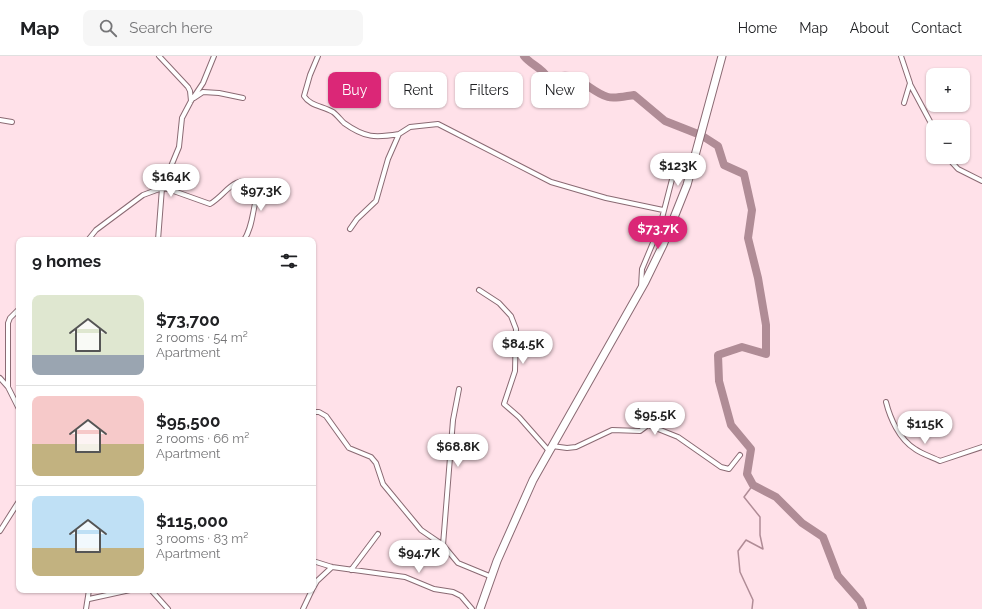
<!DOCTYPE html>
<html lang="en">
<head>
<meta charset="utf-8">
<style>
  body { margin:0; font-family:Raleway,sans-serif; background:#f6f6f6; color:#202124; height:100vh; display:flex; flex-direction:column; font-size:15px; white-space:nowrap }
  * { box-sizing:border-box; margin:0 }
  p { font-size:13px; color:#757577 }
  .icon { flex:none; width:22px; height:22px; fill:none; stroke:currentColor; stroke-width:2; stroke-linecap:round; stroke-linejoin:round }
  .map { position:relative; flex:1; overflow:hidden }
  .drawer { position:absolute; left:16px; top:181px; width:300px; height:356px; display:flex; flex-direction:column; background:#fff; border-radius:8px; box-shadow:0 1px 3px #0004 }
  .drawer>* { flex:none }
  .guide { position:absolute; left:328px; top:16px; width:380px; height:36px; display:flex; gap:8px }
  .tools { position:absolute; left:926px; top:12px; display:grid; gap:8px }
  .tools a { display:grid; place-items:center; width:44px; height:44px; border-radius:8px; background:#fff; box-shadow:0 1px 3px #0004; font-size:20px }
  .price { position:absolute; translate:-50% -34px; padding:0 9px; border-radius:14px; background:#fff; color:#222; font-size:13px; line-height:26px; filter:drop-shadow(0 1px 2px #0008) }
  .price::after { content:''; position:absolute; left:50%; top:24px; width:12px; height:9px; margin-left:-6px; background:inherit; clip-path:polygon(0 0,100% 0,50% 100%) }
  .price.active { background:#db2777; color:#fff }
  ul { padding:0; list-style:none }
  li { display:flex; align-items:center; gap:12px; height:100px; padding:0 16px }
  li+li { border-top:1px solid #e0e0e0 }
  li span { display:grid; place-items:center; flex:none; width:112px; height:80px; border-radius:8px; color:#555 }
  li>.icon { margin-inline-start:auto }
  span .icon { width:48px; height:48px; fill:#fffc; stroke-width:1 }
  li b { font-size:17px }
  h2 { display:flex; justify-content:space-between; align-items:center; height:48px; padding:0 16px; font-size:17px }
  .chip { padding:0 14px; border-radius:8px; background:#fff; box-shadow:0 1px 3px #0004; font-size:14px; line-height:36px }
  .chip.active { background:#db2777; color:#fff }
  header { display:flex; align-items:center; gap:24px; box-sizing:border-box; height:56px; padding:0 20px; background:#fff; border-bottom:1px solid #e0e0e0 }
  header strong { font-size:19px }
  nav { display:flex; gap:22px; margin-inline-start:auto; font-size:14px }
  .search { width:280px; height:36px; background:#f6f6f6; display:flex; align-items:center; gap:10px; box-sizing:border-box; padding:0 14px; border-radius:8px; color:#757577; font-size:15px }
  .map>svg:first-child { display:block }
</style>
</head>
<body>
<header>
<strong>Map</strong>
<div class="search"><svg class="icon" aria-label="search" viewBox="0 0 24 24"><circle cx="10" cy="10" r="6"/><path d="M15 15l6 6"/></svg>Search here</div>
<nav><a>Home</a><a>Map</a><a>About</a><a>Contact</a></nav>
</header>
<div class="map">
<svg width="982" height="553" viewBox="0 0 982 553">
  <rect width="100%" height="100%" fill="#ffe1e9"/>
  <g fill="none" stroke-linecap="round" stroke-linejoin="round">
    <!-- stream -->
    <path stroke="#b08c96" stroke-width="1.5" d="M 752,553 L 753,544 L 740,516 L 738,495 L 746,484 L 763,493 L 760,479 L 760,461 L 744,441 L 753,429"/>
    <!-- river -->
    <path stroke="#b08c96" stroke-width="8" d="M 524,0 C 531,9 541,11 547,21 L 554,23 C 574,11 589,36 608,41 C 615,43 626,40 634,39 L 665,65 L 698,78
      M 704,81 L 718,90 L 724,109 L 744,118 L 752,154 L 748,182 L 758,222 L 766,269 L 766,298 L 742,291 L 718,299 L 719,325 L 731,369 L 751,393 L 747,418 L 753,429 L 776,441 L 802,467 L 823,481 L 838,520 L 860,545 L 863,553"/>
    <defs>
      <path id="street" d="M 159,0 L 188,31 L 190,35 L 191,45
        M 318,0 L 310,19 L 304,40 C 310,50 323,50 333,56 C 337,59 340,63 344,67 C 365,82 375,82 399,78
        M 901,0 L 910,27 L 904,47
        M 910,28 L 933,71
        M 194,42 L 203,36 L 219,37 L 243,42
        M 0,64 L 12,66
        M 947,101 L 958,113 L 982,125
        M 350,173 L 357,163 L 376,145 L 388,103 L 399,78 L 410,71 L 438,68 L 551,126 L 606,142 L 663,154
        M 88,184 L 96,174 L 143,139 L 162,132 L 168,133 L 210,148 C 227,138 232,119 256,127 L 259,134 C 252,151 254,169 244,184
        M 158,184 L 162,132 L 179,91 L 182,62 L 191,45 L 203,27 L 214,0
        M 641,231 L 642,213 L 660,170 L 677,104
        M 479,234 L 499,247 L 511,260 L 516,273 L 515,315 L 504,348 L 519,361 L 549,395
        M 0,322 L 8,331 L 19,353
        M 8,331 L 8,267 L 10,262 L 19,253
        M 886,346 C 890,362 899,383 915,393 C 922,398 932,401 940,405 L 982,391
        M 313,356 L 319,356 L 326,360 L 349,392 L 371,401 L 376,407 L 383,428 L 421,474 L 443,489 L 458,507 L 492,521
        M 552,390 L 567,392 L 576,391 L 612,374 L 640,375 L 648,369 L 678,381 L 721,411 L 729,413 L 740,399
        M 0,475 L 19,445
        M 443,489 L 453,364 L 459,333
        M 313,505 L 332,511 L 405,521 L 434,533 L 453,536 L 461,540 L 472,553
        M 351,514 L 378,478
        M 313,532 L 317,525 L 332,511
        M 151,534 L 168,553
        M 89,543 L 130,534
        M 86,553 L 89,534
        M 303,553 L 312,534"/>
      <path id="highway" d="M 480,553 L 497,505 L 533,424 L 645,226 L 663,189 L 687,129 L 722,0"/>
    </defs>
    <!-- street casing -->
    <use href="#street" stroke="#8a6a73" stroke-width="6"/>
    <!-- highway casing -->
    <use href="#highway" stroke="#8a6a73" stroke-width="9"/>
    <!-- street -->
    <use href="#street" stroke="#fff" stroke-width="4"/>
    <!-- highway -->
    <use href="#highway" stroke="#fff" stroke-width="7"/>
  </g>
</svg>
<div class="tools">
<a>+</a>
<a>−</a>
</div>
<b class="price" style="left:678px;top:131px">$123K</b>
<b class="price" style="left:171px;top:142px">$164K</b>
<b class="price" style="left:261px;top:156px">$97.3K</b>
<b class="price active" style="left:658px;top:194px">$73.7K</b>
<b class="price" style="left:523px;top:309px">$84.5K</b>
<b class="price" style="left:655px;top:380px">$95.5K</b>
<b class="price" style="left:925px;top:389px">$115K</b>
<b class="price" style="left:458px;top:412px">$68.8K</b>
<b class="price" style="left:419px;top:518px">$94.7K</b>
<div class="guide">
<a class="chip active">Buy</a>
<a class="chip">Rent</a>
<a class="chip">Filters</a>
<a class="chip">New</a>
</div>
<section class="drawer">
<h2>9 homes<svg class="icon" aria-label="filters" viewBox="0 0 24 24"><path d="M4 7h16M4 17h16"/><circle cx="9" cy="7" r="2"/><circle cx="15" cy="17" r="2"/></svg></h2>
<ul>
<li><span style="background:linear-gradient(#dfe7d0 75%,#9aa5b1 0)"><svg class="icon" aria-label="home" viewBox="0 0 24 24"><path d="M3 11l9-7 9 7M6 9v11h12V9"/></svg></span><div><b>$73,700</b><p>2 rooms · 54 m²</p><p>Apartment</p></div></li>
<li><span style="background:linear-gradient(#f6c9c9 60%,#c2b280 0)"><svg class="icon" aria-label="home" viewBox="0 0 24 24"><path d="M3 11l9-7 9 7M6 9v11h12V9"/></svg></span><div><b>$95,500</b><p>2 rooms · 66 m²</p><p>Apartment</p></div></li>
<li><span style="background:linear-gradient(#bfe0f5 65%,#c2b280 0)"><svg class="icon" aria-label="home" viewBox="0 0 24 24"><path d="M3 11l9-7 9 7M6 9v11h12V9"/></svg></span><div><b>$115,000</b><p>3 rooms · 83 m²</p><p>Apartment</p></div></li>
</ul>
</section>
</div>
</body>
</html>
